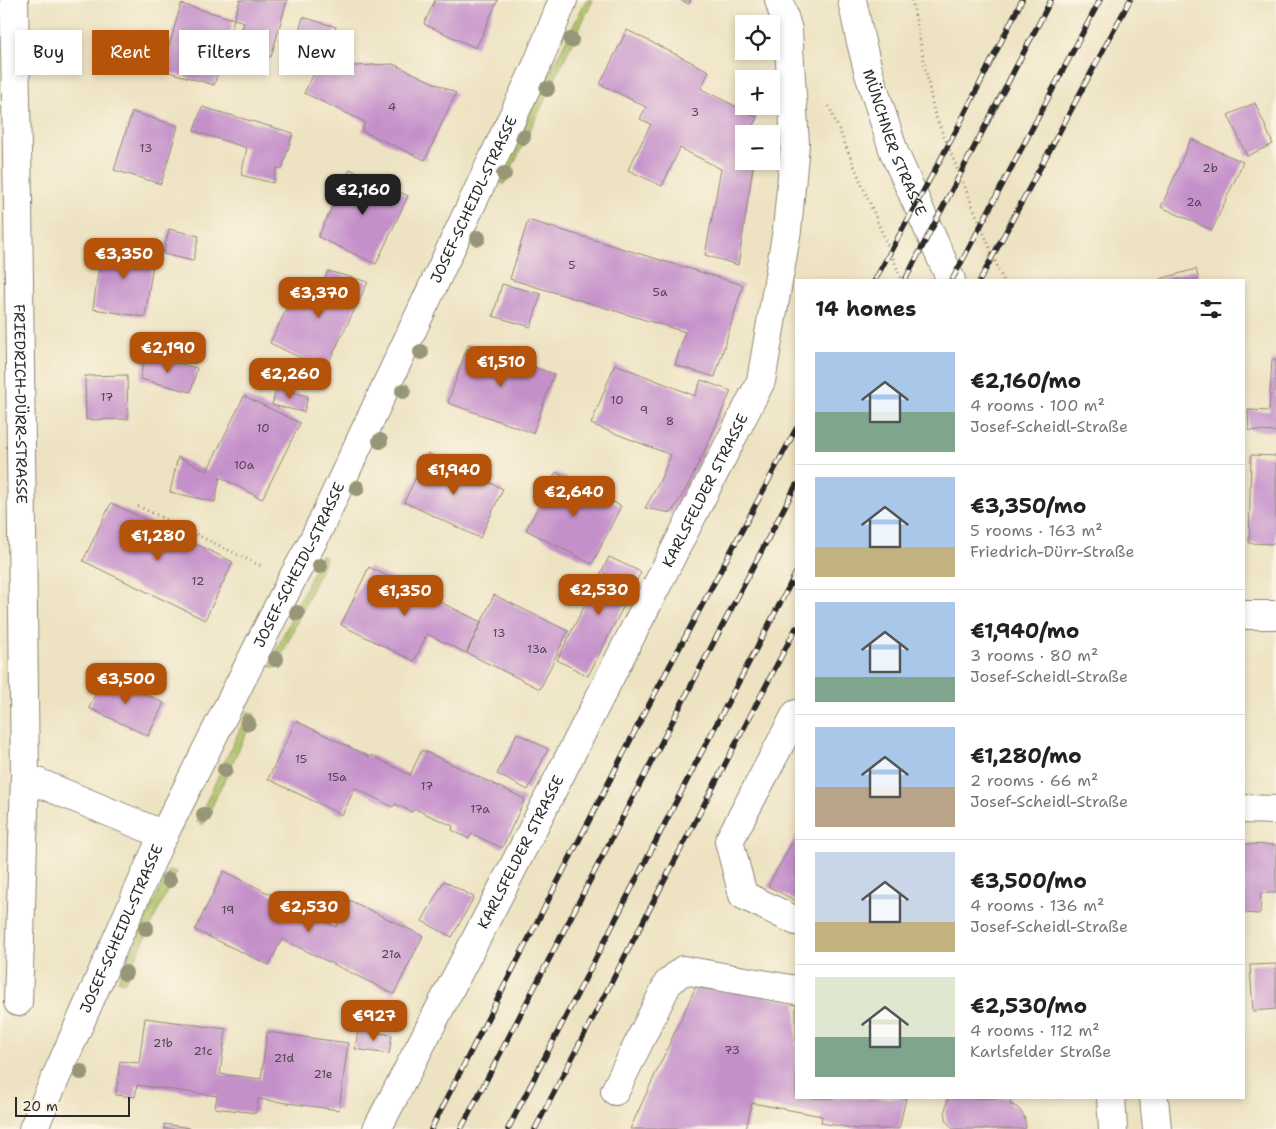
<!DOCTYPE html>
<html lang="en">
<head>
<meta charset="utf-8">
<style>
  body { margin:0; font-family:"Shantell Sans",sans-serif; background:#f6f6f6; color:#222; height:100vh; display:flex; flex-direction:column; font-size:19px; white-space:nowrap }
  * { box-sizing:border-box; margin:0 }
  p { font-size:16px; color:#767676 }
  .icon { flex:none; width:28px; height:28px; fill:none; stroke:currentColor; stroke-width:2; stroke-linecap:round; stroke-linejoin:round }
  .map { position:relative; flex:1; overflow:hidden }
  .drawer { position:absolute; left:795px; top:279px; width:450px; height:820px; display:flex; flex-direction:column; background:#fff; border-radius:0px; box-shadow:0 2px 8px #0003 }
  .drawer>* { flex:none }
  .top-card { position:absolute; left:15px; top:30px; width:475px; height:45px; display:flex; gap:10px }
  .buttons { position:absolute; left:735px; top:15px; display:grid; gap:10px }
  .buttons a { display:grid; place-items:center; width:45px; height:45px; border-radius:0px; background:#fff; box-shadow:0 2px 8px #0003; font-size:25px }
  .scale { position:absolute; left:15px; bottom:12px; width:115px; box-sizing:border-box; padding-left:5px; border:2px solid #2b2b2b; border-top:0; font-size:14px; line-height:18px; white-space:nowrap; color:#2b2b2b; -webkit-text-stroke:4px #fcf5e5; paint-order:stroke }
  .price { position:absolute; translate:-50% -42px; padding:0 11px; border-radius:10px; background:#b45309; color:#fff; font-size:16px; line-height:32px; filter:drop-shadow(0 1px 2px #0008) }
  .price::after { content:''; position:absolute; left:50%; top:30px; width:15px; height:11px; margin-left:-8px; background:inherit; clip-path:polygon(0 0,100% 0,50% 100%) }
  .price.selected { background:#222; color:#fff }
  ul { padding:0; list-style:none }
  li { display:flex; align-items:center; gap:15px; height:125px; padding:0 20px }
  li+li { border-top:1px solid #e0e0e0 }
  li span { display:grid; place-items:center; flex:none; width:140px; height:100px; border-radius:0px; color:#555 }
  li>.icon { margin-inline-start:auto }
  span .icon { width:60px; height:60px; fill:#fffc; stroke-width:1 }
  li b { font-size:21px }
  h2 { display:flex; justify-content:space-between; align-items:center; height:60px; padding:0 20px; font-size:21px }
  .pill { padding:0 18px; border-radius:0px; background:#fff; box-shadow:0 2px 8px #0003; font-size:18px; line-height:45px }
  .pill.selected { background:#b45309; color:#fff }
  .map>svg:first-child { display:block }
</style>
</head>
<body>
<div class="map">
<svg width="1276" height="1129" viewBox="0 0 1276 1129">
  <rect width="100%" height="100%" fill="#fcf5e5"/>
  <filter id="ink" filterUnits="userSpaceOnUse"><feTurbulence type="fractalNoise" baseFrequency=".02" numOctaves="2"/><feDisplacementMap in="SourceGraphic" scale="10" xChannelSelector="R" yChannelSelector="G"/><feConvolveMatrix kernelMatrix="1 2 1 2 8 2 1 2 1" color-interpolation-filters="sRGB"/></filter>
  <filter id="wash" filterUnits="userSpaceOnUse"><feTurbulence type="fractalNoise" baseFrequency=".0096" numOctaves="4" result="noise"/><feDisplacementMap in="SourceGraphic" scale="20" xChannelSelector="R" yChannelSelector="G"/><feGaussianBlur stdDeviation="1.12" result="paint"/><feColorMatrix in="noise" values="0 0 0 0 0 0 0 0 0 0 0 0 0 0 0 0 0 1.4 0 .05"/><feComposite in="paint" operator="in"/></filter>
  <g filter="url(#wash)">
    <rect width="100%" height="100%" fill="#ede2c1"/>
    <!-- grass -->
    <path fill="#afc265" stroke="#6d7648" d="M 586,0 L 593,0 L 504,184 L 497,181 Z
      M 321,555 L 326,558 L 276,668 L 269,666 Z
      M 248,712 L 255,715 L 203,825 L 197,822 Z
      M 169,870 L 176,872 L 124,983 L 118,980 Z"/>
    <g id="blocks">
      <!-- building -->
      <path fill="#c490ca" d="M 240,0 L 287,0 L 271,57 L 236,47 L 244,22 L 234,19 Z
        M 435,0 L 498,0 L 476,48 L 424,24 Z
        M 680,0 L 691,0 L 689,4 Z
        M 181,4 L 234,19 L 214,85 L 162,70 Z
        M 303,17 L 336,27 L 327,58 L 294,49 Z
        M 627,30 L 709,71 L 701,89 L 757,117 L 749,134 L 744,134 L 744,145 L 737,159 L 753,167 L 738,265 L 705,255 L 721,169 L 680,148 L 662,186 L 628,170 L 651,124 L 640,119 L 646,107 L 600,84 Z
        M 393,64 L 456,93 L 425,160 L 362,131 L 365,122 L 304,93 L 317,68 Z
        M 1255,103 L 1273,144 L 1247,156 L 1228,115 Z
        M 202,107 L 293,133 L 282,169 L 277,168 L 273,183 L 241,175 L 247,148 L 194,131 Z
        M 132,112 L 178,126 L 161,184 L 114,170 Z
        M 1191,139 L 1243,162 L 1212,230 L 1161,207 Z
        M 350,169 L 408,196 L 376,264 L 318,237 Z
        M 528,220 L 743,285 L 715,377 L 675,365 L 685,332 L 510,279 Z
        M 169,229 L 199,236 L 193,261 L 163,254 Z
        M 102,243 L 155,250 L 145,317 L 93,309 Z
        M 1196,269 L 1199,280 L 1160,280 L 1160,279 Z
        M 328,271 L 368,282 L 325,370 L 270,343 L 296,289 L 316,298 Z
        M 502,284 L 541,294 L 531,327 L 493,316 Z
        M 468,344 L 554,374 L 533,433 L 448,403 Z
        M 145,356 L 197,368 L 191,392 L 140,379 Z
        M 1272,359 L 1276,359 L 1276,432 L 1249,430 L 1248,410 L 1269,411 Z
        M 615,364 L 695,396 L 701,380 L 731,391 L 704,452 L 685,491 L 671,513 L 645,508 L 659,483 L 671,455 L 591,424 Z
        M 127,375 L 128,419 L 86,420 L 85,376 Z
        M 276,389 L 308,396 L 304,412 L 272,405 Z
        M 244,396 L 300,423 L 262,499 L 220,477 L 215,502 L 170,492 L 178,457 L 207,471 Z
        M 428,453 L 503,489 L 480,538 L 404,502 Z
        M 1251,455 L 1276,456 L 1276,544 L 1249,543 Z
        M 556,472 L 621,506 L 592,564 L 526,530 Z
        M 111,503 L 233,562 L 205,620 L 83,561 Z
        M 609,557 L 641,572 L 588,676 L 557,660 Z
        M 369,567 L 481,622 L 466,653 L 427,634 L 414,661 L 341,625 Z
        M 494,595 L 568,631 L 540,689 L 467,653 Z
        M 104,675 L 164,703 L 148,736 L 89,708 Z
        M 296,721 L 370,757 L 371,755 L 410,775 L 422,750 L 525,799 L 502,848 L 472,834 L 469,839 L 452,830 L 453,826 L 415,809 L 412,812 L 395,804 L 393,807 L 355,788 L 342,815 L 268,779 Z
        M 517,733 L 548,749 L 528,790 L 497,774 Z
        M 796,835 L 796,901 L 768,886 Z
        M 1244,844 L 1276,845 L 1276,893 L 1261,893 L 1260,914 L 1244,913 Z
        M 224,871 L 336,927 L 349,900 L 423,936 L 394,994 L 282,939 L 269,965 L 195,930 Z
        M 444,881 L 474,897 L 452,937 L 422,921 Z
        M 1276,964 L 1276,1009 L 1253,1011 L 1250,965 Z
        M 697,984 L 796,1002 L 796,1098 L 906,1098 L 899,1129 L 858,1129 L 821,1123 L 822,1116 L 752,1103 L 746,1129 L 630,1129 Z
        M 145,1018 L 226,1029 L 220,1074 L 261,1079 L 267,1032 L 348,1043 L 339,1110 L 258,1099 L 256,1113 L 215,1108 L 217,1096 L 137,1085 L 135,1097 L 116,1095 L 120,1061 L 139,1063 Z
        M 358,1030 L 392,1035 L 389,1054 L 355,1049 Z
        M 948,1098 L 1011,1098 L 1010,1104 L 1018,1108 L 1024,1116 L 1026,1127 L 1025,1129 L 953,1129 L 947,1122 L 945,1111 Z
        M 164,1124 L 190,1128 L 190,1129 L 164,1129 Z"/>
    </g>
  </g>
  <g filter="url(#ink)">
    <use href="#blocks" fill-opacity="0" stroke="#8c8676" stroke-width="1"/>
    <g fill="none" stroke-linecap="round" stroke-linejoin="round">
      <defs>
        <g id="minor">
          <path id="s1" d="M 14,0 L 18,201 L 25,777 L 18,1002"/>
          <path d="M 1244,615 L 1276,615"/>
          <path d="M 796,714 L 729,841 L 743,895 L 796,921"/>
          <path d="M 25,777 L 164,835"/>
          <path d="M 1244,809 L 1276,810"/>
          <path d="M 615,1091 L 668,983 L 683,970 L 796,990"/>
          <path id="s2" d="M 33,1129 L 158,846 L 291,581 L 314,539 L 537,65 L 563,0"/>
          <path id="s3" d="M 377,1129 L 503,887 L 761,381 L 787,230 L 795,144 L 788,30 L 779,0"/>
        </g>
        <g id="major">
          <path id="s4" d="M 852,0 L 860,38 L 869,74 L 894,152 L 951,280"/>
          <path d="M 1111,1098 L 1113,1129"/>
          <path d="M 1154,1098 L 1157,1129"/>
        </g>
      </defs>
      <!-- minor casing -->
      <use href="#minor" stroke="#8c8676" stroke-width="30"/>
      <!-- major casing -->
      <use href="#major" stroke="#8c8676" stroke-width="30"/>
      <!-- path -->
      <path stroke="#8c8676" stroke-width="3" stroke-dasharray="1 4" stroke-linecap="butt" d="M 912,0 L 934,112 L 1003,280
        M 829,106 L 902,280
        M 138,506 L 261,566"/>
      <!-- minor -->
      <use href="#minor" stroke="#fff" stroke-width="28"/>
      <!-- major -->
      <use href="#major" stroke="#fff" stroke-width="28"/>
      <defs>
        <path id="rail" d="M 875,280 L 957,129 L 1022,0
          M 905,280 L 1051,0
          M 952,280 L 1100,0
          M 980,280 L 1130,0
          M 431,1129 L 635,731 L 796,429
          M 461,1129 L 670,726 L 796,485
          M 508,1129 L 697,761 L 796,573
          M 535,1129 L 796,628"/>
      </defs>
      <!-- rail casing -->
      <use href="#rail" stroke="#2b2b2b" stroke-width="5.5"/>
      <!-- rail -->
      <use href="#rail" stroke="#fcf5e5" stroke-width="4" stroke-dasharray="11" stroke-linecap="butt"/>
    </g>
    <!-- trees -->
    <g fill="#989678">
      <circle cx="571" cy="40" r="8"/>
      <circle cx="547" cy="89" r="8"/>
      <circle cx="523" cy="137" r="8"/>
      <circle cx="504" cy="174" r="8"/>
      <circle cx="478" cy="238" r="8"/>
      <circle cx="421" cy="352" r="8"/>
      <circle cx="403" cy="391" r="8"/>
      <circle cx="380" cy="441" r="8"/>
      <circle cx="357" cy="488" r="8"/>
      <circle cx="320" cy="566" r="8"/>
      <circle cx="297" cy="613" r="8"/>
      <circle cx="276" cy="659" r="8"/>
      <circle cx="248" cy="723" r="8"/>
      <circle cx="225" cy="770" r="8"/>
      <circle cx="204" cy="815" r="8"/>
      <circle cx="169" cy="880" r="8"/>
      <circle cx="146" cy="928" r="8"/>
      <circle cx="125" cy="973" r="8"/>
      <circle cx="81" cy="1072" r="8"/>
    </g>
  </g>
  <g text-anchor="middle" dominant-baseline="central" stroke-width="5" stroke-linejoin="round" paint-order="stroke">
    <!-- number labels -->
    <g font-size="12" fill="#514453">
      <text x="392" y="107">4</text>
      <text x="695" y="112">3</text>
      <text x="146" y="148">13</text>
      <text x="1210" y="168">2b</text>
      <text x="1194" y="202">2a</text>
      <text x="572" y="265">5</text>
      <text x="660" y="292">5a</text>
      <text x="107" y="397">17</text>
      <text x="617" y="400">10</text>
      <text x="644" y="410">9</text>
      <text x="670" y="421">8</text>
      <text x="263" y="428">10</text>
      <text x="244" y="465">10a</text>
      <text x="198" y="581">12</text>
      <text x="499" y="633">13</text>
      <text x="537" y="649">13a</text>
      <text x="301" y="759">15</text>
      <text x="337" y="777">15a</text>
      <text x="427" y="786">17</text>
      <text x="480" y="809">17a</text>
      <text x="228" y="910">19</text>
      <text x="391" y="954">21a</text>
      <text x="163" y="1043">21b</text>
      <text x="732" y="1050">73</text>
      <text x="203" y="1051">21c</text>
      <text x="284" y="1058">21d</text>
      <text x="323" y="1074">21e</text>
    </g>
    <!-- street labels -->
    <g font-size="15" fill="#2b2b2b" stroke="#fcf5e5">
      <text stroke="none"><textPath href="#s4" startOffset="149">MÜNCHNER STRASSE</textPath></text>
      <text stroke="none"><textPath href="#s2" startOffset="1029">JOSEF-SCHEIDL-STRASSE</textPath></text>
      <text stroke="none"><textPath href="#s1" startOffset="404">FRIEDRICH-DÜRR-STRASSE</textPath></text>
      <text stroke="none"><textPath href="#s3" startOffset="718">KARLSFELDER STRASSE</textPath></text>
      <text stroke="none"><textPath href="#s2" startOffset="624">JOSEF-SCHEIDL-STRASSE</textPath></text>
      <text stroke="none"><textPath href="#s3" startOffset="312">KARLSFELDER STRASSE</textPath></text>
      <text stroke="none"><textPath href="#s2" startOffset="219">JOSEF-SCHEIDL-STRASSE</textPath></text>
    </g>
  </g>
</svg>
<div class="buttons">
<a><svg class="icon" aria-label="locate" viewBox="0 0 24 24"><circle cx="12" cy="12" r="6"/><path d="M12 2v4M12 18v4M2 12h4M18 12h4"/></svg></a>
<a>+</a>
<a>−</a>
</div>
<div class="scale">20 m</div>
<b class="price selected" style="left:363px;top:216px">€2,160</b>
<b class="price" style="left:124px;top:280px">€3,350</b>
<b class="price" style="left:319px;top:319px">€3,370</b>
<b class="price" style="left:168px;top:374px">€2,190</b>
<b class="price" style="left:501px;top:388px">€1,510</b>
<b class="price" style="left:290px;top:400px">€2,260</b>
<b class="price" style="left:454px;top:496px">€1,940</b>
<b class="price" style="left:574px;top:518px">€2,640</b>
<b class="price" style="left:158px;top:562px">€1,280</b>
<b class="price" style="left:599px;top:616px">€2,530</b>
<b class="price" style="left:405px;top:617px">€1,350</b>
<b class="price" style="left:126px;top:705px">€3,500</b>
<b class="price" style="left:309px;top:933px">€2,530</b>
<b class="price" style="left:374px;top:1042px">€927</b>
<div class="top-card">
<a class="pill">Buy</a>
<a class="pill selected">Rent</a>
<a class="pill">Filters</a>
<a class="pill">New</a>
</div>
<section class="drawer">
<h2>14 homes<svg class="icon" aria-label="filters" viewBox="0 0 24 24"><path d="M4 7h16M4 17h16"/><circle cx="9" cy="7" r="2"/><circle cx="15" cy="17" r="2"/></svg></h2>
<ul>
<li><span style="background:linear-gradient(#a9c7e8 60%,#7fa58c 0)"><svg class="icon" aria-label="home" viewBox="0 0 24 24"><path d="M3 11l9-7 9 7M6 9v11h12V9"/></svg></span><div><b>€2,160/mo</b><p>4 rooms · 100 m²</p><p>Josef-Scheidl-Straße</p></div></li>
<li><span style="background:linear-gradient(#a9c7e8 70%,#c2b280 0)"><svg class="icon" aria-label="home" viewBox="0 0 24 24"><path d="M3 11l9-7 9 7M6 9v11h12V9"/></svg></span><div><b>€3,350/mo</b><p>5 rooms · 163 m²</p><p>Friedrich-Dürr-Straße</p></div></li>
<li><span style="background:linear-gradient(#a9c7e8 75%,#7fa58c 0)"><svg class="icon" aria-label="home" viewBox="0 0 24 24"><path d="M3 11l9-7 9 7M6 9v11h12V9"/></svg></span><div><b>€1,940/mo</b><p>3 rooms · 80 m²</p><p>Josef-Scheidl-Straße</p></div></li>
<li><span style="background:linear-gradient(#a9c7e8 60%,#b9a48a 0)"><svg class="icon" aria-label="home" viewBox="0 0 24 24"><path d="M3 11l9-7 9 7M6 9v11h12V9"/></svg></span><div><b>€1,280/mo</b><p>2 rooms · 66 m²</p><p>Josef-Scheidl-Straße</p></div></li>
<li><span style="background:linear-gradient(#c9d6e8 70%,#c2b280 0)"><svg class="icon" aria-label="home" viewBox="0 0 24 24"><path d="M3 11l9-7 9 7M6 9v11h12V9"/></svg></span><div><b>€3,500/mo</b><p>4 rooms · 136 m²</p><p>Josef-Scheidl-Straße</p></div></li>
<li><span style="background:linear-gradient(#dfe7d0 60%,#7fa58c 0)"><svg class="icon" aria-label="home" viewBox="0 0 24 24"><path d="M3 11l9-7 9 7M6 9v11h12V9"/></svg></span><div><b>€2,530/mo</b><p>4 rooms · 112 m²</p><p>Karlsfelder Straße</p></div></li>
</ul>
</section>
</div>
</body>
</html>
